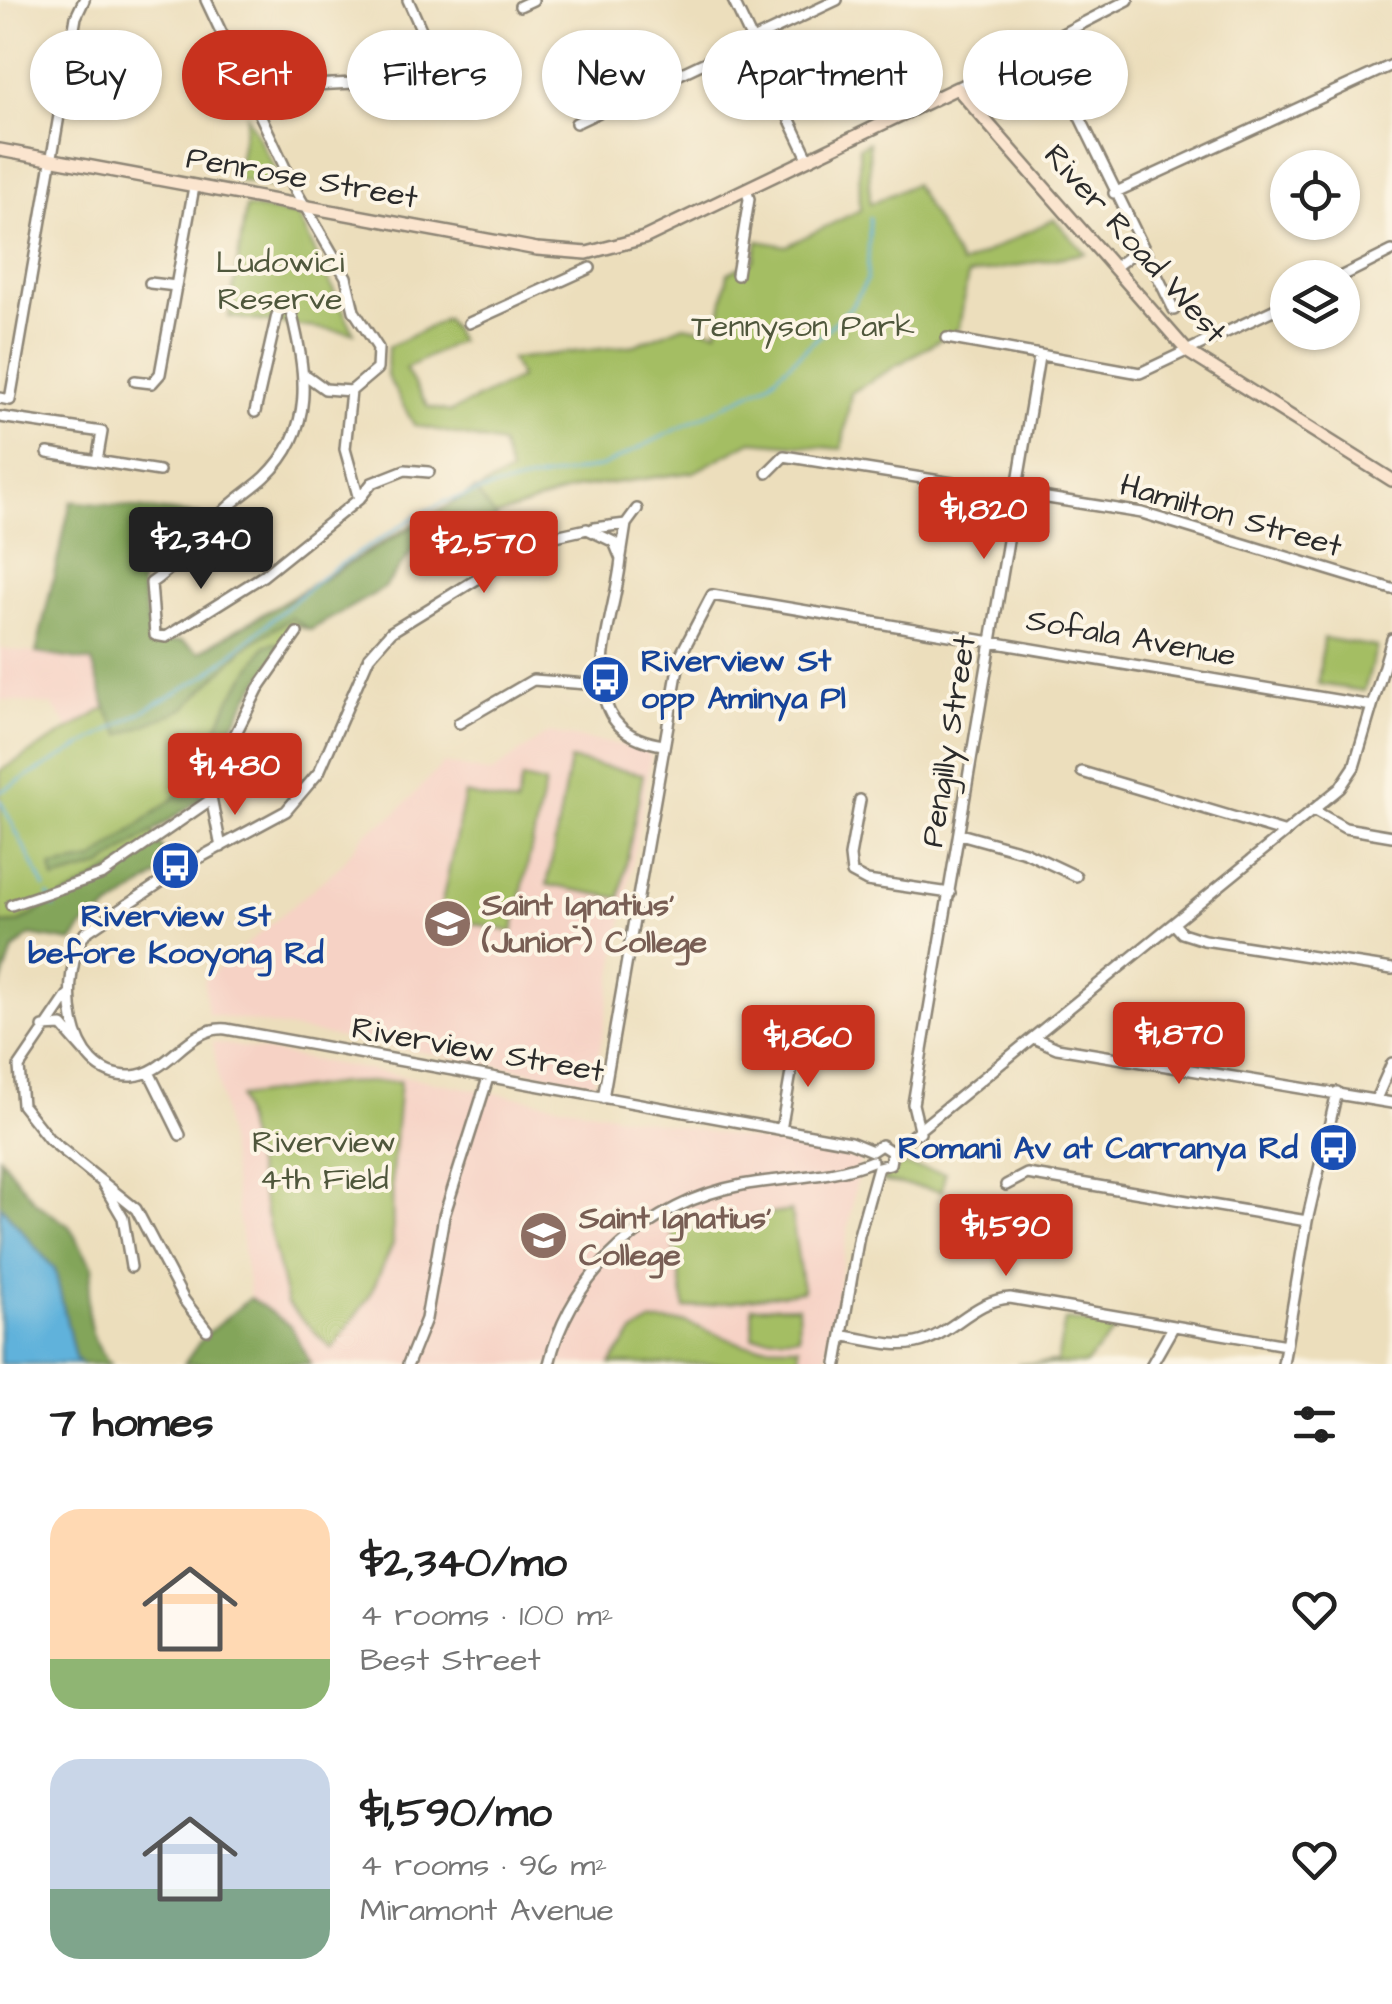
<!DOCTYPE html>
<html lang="en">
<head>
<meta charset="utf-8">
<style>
  body { margin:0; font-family:"Architects Daughter",sans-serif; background:#f2f2f2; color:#222; height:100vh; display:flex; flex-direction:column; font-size:38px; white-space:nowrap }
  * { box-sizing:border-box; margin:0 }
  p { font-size:32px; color:#767676 }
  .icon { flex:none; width:55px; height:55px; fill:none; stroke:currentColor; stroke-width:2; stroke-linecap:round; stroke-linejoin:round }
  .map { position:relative; height:1364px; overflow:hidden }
  .details { display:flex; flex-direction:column; background:#fff; flex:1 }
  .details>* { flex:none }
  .banner { position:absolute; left:30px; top:30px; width:1332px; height:90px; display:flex; gap:20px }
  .buttons { position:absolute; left:1270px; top:150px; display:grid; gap:20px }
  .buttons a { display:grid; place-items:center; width:90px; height:90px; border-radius:50%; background:#fff; box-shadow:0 2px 8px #0004; font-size:50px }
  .price { position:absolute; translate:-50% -85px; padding:0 22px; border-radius:10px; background:#c8321e; color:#fff; font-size:32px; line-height:65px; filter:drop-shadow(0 2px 5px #0008) }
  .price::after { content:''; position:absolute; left:50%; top:60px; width:30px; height:22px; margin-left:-15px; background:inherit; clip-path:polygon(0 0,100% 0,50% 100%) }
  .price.active { background:#222; color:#fff }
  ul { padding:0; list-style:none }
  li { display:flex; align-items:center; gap:30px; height:250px; padding:0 50px }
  li span { display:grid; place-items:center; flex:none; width:280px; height:200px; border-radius:30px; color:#555 }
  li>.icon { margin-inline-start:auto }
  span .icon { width:120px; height:120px; fill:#fffc; stroke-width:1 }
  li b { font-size:42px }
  h2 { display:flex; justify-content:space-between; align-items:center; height:120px; padding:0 50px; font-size:42px }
  .tag { padding:0 35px; border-radius:45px; background:#fff; box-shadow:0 2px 8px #0004; font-size:35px; line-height:90px }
  .tag.active { background:#c8321e; color:#fff }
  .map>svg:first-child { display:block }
</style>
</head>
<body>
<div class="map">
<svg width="1392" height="1364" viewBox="0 0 1392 1364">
  <rect width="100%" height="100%" fill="#fcf5e5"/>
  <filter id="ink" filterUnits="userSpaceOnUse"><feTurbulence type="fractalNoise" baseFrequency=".01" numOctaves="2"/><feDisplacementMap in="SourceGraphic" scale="20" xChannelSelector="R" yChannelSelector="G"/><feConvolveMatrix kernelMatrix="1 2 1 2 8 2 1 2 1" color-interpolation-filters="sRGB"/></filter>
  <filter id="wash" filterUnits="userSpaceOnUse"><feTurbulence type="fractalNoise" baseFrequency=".0048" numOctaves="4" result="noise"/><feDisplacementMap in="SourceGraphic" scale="40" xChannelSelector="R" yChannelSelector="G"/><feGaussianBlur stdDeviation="2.25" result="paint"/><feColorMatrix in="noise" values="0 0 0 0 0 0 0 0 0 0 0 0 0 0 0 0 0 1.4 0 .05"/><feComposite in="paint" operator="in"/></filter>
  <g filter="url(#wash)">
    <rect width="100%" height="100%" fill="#ecdebc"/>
    <!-- built -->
    <path fill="#f6d2c5" d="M 0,648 L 92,662 L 107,710 L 71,731 L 52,705 L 0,700 Z
      M 548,733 L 646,749 L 651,757 L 594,1083 L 208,1014 L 204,980 L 340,866 L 365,833 L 395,814 L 444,763 L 491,773 Z
      M 213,1042 L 860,1159 L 825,1364 L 184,1364 L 203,1337 L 250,1298 Z"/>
    <!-- green -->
    <path fill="#a4be64" stroke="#687448" stroke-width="2.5" d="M 247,116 L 281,181 L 276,187 L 236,180 Z
      M 869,142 L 870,204 L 914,184 L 961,265 L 1054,219 L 1085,253 L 968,275 L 959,328 L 851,393 L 842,449 L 752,441 L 694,472 L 577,488 L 418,543 L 384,588 L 310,630 L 291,624 L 285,646 L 250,694 L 208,771 L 199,800 L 153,832 L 172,866 L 83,927 L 72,942 L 30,935 L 13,950 L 0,988 L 0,771 L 403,530 L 510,473 L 501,444 L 414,425 L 387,376 L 388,347 L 446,319 L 459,341 L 405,369 L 428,407 L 450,412 L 520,378 L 511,359 L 635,345 L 684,325 L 717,331 L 728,273 L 754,260 L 758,241 L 786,246 L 860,210 L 859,147 Z
      M 246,207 L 298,216 L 354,333 L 229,317 Z
      M 1323,638 L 1377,647 L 1364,691 L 1318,684 Z
      M 570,760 L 643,774 L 620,898 L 547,885 Z
      M 522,779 L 545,784 L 513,932 L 439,916 L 465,794 L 516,805 Z
      M 400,1081 L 392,1174 L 393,1244 L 369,1297 L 332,1349 L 287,1304 L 239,1097 L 341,1083 Z
      M 902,1165 L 945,1173 L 942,1191 L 881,1181 Z
      M 791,1211 L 803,1291 L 685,1309 L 672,1229 Z
      M 798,1306 L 799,1336 L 753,1337 L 752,1307 Z
      M 1065,1320 L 1118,1327 L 1085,1364 L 1017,1364 L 1057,1362 Z
      M 653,1322 L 685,1322 L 744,1345 L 799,1346 L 800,1364 L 610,1364 L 633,1333 Z"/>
    <!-- forest -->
    <path fill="#83a55a" stroke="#576842" stroke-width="2.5" d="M 475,490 L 497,519 L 418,543 L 384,588 L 310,630 L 291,618 L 243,649 L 184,709 L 121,735 L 107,710 L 92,662 L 36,653 L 71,501 L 200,515 L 176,556 L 140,582 L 149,630 L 160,643 L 181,641 L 200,652 Z
      M 276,643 L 282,649 L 250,694 L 208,771 L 199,800 L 100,867 L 54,880 L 51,867 L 93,860 L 191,785 L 229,701 L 266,645 Z
      M 159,843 L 172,866 L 83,927 L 72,942 L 30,935 L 13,950 L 0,988 L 0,924 L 18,923 Z
      M 0,1157 L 35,1202 L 69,1226 L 93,1267 C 85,1302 84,1336 111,1364 L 81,1364 L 75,1358 L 55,1270 L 0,1205 Z
      M 250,1298 L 291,1326 L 311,1364 L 184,1364 L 203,1337 Z"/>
    <!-- water -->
    <path fill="#60b2db" stroke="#466e83" stroke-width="2.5" d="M 0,1205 L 55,1270 L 75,1358 L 81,1364 L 0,1364 Z"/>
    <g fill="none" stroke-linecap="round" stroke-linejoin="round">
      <!-- stream -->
      <path stroke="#60b2db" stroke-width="2.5" d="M 0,792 L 207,675 L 328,572 L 415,517 L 444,502 L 492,488 L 603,466 L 766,385 L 851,307 L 867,280 L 870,218
        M 0,800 L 45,888
        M 48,895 L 54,907"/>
    </g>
  </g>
  <g filter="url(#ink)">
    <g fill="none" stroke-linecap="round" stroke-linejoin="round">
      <defs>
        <path id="street" d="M 206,0 L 296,191 L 346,277 L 354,311 L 378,348 L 377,369 L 351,391 L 345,449 L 359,499
          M 733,0 L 808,158
          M 520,6 L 533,0
          M 1043,42 L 1174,310
          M 248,88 L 418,80 L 433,68 L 435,60 L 408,0
          M 957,88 L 1128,0
          M 576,123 L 837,0
          M 1114,193 L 1392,65
          M 1115,267 L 1142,247
          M 737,275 L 749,199 L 746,189
          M 1338,278 L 1392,251
          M 150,283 L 176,286
          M 469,323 L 590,268
          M 947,338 L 1140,373 L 1288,303
          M 307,376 L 325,389 L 351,391
          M 135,381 L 152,383 L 160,374 L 194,187
          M 0,398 L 10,400 L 76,17 L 84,0
          M 255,412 L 277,315 L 283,305 L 291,311 C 306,373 316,428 265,477 C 251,490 235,499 223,512 C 198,538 180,563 151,583 L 155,635 L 166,637 L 263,576 L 359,499 L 372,483 L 405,470 L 429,472
          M 0,417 L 102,432 L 97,461 L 159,471
          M 48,453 L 97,461
          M 767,473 L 784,456 L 1142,513 L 1392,589
          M 626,524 L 637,509
          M 594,528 L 626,524 L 621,556
          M 459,723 L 533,680 L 601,685
          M 664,745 C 563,731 615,625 621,559 L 614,542 L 587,529 L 542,539 L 391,632 L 369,657 L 319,772 L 286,811 L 188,864 L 85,933 C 59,974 64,1079 132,1076 C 169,1074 187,1026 226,1029 L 850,1142 L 872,1151
          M 1082,772 L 1283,832
          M 860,800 L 850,856 L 852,873 L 867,881 L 950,893
          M 1313,810 L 1345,828 L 1392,836
          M 960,834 L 1025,852 L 1076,876
          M 221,847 L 209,787 L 258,689 L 297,633
          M 11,905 L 103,874 L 209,801
          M 1174,924 L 1182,933 L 1204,940 L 1392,969
          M 68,995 L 19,1067 L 22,1105 L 49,1139 L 136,1209 L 184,1300 L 207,1330
          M 43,1027 L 62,1026 L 85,1052
          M 1036,1039 L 1057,1048 L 1392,1103
          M 149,1072 L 180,1135
          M 603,1098 L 680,656 L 712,595 L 1372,706
          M 1376,1099 L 1392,1063
          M 781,1130 L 796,1044
          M 920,1133 L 913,1104 L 1039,357
          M 872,1151 L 881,1145 L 892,1152 L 890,1164 L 878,1167
          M 892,1152 L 1340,788 L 1354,767 L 1392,639
          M 103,1184 L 123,1218 L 131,1267
          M 1006,1185 L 1027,1174 L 1307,1221
          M 844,1336 C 868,1339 893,1348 916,1343 C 951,1336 973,1300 1010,1298 L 1286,1345
          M 408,1364 L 426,1319 L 444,1216 L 488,1078
          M 549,1364 C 571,1272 651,1202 742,1185 C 784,1177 832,1178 872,1161
          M 837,1364 L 859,1235 L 878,1167
          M 1152,1364 L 1173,1327
          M 1283,1364 L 1307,1221 L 1337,1092"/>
        <path id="secondary" d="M 0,150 L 537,249 L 587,253 L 644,238 L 957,88 L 1188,352 L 1392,480"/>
      </defs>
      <!-- street casing -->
      <use href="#street" stroke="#8c8474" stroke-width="14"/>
      <!-- secondary casing -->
      <use href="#secondary" stroke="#8c8474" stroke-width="16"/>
      <!-- street -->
      <use href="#street" stroke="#fff" stroke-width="9"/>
      <!-- secondary -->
      <use href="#secondary" stroke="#fbe5cf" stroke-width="11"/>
    </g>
  </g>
  <!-- icons -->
  <defs>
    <symbol id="bus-disc" viewBox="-11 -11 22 22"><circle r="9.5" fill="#1a4fb4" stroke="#fcf5e5"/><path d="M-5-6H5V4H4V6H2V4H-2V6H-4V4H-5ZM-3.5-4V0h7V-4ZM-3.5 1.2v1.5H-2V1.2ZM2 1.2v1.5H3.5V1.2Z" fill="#fff"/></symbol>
    <symbol id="school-disc" viewBox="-11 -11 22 22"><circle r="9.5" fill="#8d6e63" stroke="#fcf5e5"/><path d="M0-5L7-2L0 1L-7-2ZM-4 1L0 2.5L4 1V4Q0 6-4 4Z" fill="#fff"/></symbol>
  </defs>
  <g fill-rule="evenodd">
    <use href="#bus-disc" x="578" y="652" width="55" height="55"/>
    <use href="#bus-disc" x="148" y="838" width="55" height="55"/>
    <use href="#school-disc" x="420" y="896" width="55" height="55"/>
    <use href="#bus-disc" x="1306" y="1120" width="55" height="55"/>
    <use href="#school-disc" x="516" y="1208" width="55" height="55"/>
  </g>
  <g text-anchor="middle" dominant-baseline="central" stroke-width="8" stroke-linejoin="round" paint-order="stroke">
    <!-- street labels -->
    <g font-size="32" fill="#2b2b2b" stroke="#fcf5e5">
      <text transform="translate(302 178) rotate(10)">Penrose Street</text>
      <text transform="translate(1135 244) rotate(48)">River Road West</text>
      <text transform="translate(1231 516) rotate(16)">Hamilton Street</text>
      <text transform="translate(1131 638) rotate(10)">Sofala Avenue</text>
      <text transform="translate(949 741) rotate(-81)">Pengilly Street</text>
      <text transform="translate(478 1050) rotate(10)">Riverview Street</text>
    </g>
    <!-- park labels -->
    <g font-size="32" fill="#4f573c" stroke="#fcf5e5">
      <text x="280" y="262">Ludowici<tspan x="280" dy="37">Reserve</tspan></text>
      <text x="803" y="326">Tennyson Park</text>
      <text x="324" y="1142">Riverview<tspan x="324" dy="37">4th Field</tspan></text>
    </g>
    <!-- transit labels -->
    <g font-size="32" font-weight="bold" fill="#164399" stroke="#fcf5e5" text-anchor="start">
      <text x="641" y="661">Riverview St<tspan x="641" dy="37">opp Aminya Pl</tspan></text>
      <text x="176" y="916" text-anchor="middle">Riverview St<tspan x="176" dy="37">before Kooyong Rd</tspan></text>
      <text x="1298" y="1148" text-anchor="end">Romani Av at Carranya Rd</text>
    </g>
    <!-- education labels -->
    <g font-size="32" font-weight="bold" fill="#785e54" stroke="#fcf5e5" text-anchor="start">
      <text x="482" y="905">Saint Ignatius'<tspan x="482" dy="37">(Junior) College</tspan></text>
      <text x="579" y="1218">Saint Ignatius'<tspan x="579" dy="37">College</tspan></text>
    </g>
  </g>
</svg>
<div class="buttons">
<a><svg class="icon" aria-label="locate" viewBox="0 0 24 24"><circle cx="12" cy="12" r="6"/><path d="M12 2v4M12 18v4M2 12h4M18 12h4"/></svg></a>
<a><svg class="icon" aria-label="layers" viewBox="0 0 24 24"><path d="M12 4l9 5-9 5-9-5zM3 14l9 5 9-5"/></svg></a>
</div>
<b class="price" style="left:984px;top:562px">$1,820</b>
<b class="price active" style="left:201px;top:592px">$2,340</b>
<b class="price" style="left:484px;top:596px">$2,570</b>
<b class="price" style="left:235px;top:818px">$1,480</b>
<b class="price" style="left:1179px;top:1087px">$1,870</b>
<b class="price" style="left:808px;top:1090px">$1,860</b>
<b class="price" style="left:1006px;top:1279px">$1,590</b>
<div class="banner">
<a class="tag">Buy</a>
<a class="tag active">Rent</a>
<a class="tag">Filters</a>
<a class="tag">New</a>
<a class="tag">Apartment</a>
<a class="tag">House</a>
</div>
</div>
<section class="details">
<h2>7 homes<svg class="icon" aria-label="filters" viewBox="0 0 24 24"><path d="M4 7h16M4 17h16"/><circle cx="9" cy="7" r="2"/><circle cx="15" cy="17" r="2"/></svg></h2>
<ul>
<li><span style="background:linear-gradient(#ffd9b3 75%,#8fb573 0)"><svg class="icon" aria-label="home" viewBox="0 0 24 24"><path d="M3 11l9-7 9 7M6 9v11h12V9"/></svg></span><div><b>$2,340/mo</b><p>4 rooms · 100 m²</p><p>Best Street</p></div><svg class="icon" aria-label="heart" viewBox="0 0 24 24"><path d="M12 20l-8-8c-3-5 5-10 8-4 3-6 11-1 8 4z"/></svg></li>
<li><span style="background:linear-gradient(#c9d6e8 65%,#7fa58c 0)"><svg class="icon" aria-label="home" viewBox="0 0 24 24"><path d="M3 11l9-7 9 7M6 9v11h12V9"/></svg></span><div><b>$1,590/mo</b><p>4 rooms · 96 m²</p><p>Miramont Avenue</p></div><svg class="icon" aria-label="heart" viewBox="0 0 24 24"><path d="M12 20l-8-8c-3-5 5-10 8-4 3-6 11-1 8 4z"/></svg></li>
</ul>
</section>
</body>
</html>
